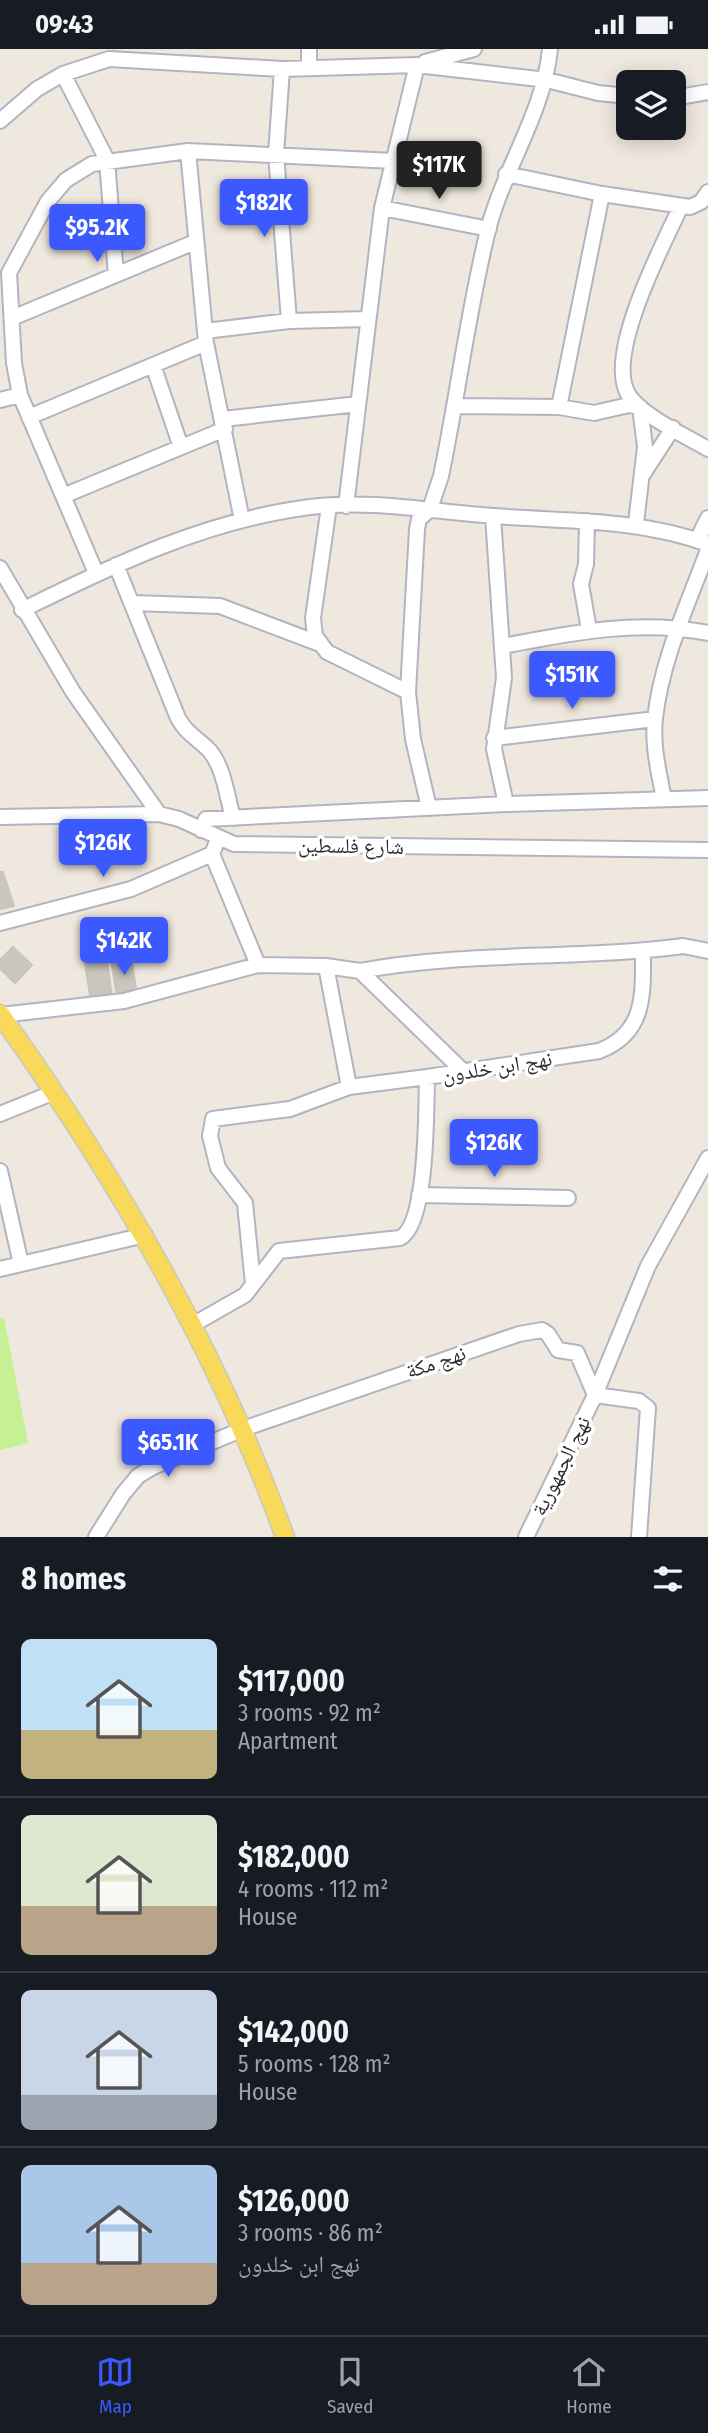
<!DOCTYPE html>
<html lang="en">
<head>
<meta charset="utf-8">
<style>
  body { margin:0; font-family:"Fira Sans Condensed","Noto Naskh Arabic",sans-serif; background:#242831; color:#f1f3f6; height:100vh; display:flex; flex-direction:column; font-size:26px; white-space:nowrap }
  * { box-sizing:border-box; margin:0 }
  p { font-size:23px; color:#9ea1a6 }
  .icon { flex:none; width:38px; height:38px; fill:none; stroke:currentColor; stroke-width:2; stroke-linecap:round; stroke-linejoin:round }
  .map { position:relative; height:1488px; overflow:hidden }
  .side { display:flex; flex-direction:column; background:#171b24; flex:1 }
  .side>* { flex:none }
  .fabs { position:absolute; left:616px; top:21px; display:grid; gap:14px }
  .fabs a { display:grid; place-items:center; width:70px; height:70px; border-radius:10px; background:#171b24; box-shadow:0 4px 18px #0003; font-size:35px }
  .price { position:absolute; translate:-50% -60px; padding:0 16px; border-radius:7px; background:#3c59ff; color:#fff; font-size:23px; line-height:46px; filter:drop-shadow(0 2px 4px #0008) }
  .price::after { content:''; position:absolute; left:50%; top:42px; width:21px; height:16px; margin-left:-10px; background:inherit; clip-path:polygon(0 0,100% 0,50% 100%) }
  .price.current { background:#222; color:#fff }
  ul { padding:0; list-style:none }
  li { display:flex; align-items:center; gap:21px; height:175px; padding:0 21px }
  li+li { border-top:2px solid #363941 }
  li span { display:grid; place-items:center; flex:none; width:196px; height:140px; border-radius:10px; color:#555 }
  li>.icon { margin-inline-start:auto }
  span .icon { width:84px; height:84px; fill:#fffc; stroke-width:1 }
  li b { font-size:30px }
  h2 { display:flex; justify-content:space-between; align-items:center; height:84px; padding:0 21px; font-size:30px }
  .status { display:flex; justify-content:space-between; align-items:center; height:49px; padding:0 35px; background:#171b24; direction:ltr }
  .status svg { height:19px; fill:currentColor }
  .menu { display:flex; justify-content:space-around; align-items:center; height:98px; border-top:2px solid #363941; background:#171b24; font-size:19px; color:#9ea1a6 }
  .menu a { display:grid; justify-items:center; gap:4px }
  .menu .current { color:#3c59ff }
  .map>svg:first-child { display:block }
</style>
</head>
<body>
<div class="status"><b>09:43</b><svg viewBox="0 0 49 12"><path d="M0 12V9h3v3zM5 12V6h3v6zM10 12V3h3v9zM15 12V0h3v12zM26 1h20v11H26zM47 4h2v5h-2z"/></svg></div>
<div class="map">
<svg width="708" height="1488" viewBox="0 0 708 1488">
  <rect width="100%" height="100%" fill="#efe8df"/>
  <!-- pitch -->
  <path fill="#c6f094" d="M 0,1269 L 4,1269 L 28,1394 L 0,1401 Z"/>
  <!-- building -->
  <path fill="#cbc6bd" stroke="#cbc5b8" stroke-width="2" d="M 0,823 L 3,823 L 14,857 L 0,860 Z
    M 13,898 L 32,916 L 15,934 L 0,920 L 0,911 Z
    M 131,907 L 137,946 L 117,948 L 111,910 Z
    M 107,912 L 112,948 L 91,952 L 85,915 Z"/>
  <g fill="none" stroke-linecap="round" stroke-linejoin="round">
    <defs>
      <path id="minor" d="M 425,13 L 474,0
        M 309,19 L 309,0
        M 282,20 L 276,105 L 289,272
        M 63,25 L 107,111 L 116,226
        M 674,49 L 708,43
        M 0,72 L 37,40 L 63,25 L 109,10 L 282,20 L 417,16 L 547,31 L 598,44 L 628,47
        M 188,102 L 394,112
        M 506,125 L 602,145 L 690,158 L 701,153 L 708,143
        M 681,157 C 663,196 605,305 628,345 C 640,366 686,387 708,400
        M 382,159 L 489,180
        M 12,269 L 195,193
        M 205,282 L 289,272 L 368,270
        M 153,316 L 181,398
        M 0,351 L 20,346
        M 456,357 L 559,358 L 594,364 L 629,356 L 640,358
        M 559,358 L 602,145
        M 29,368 L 206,294
        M 223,370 L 358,355
        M 643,425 L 673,379
        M 63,447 L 225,380
        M 329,457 L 313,569 L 315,587 L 327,603 L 408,643
        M 346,457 L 382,159 L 417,16
        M 493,467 L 504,629 L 494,700 L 506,755
        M 587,472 L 586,515 L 581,535 L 589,581
        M 636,474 L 645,398 L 640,358
        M 697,491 L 708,469
        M 116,516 L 178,669 C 186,684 197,689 209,701 C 224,718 227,748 233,769
        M 0,519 L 73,643 L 159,765
        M 96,524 L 20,346 L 14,314 L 9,224 L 48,152 L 66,131 L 92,115 L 188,102 L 206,294 L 242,471
        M 132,554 L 220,557 L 320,595
        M 22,561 C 113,516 207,471 310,458 C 370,450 434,463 494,467 C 569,473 636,469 708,495
        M 503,597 C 570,584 639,570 708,584
        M 494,689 L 655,670
        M 664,750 C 659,724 652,697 655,670 C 661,612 688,555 708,501
        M 429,759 L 413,690 L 408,643 L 417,480 L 419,470 L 430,460 L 441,427 C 458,345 468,262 488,181 C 504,119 544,63 550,0
        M 0,768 L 159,765 L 179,770 L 234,795 L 708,801
        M 201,781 L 206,770 L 506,755 L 708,749
        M 0,874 L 131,840 L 212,805
        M 258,916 L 326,917 L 360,922 L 463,1022
        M 326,917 L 349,1038
        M 360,922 C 466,902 576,911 683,897 L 708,902
        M 1,966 L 124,952 L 258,916 L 212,805 L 218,790
        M 0,1065 L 52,1044
        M 0,1122 L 21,1215
        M 419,1146 L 568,1149
        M 0,1220 L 145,1186
        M 253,1235 L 245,1154 L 218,1119 L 210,1087 L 213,1070 L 290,1060 L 349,1038 L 427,1028
        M 194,1275 L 245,1246 L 279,1202 L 400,1189 C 428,1175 426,1060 427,1028 L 599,1002 C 646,984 643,945 643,902
        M 595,1346 L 639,1352 L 648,1359 L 639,1488
        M 96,1488 L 123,1445 L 138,1427 L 153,1418 L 243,1380 L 519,1285 L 542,1281 L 548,1285 L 558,1301 L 577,1304 L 595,1346
        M 526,1488 L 595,1346 L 648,1217 L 708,1109"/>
      <path id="major" d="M 0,965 C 116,1128 217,1300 285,1488"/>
    </defs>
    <!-- minor casing -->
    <use href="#minor" stroke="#b3b4c1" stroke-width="18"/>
    <!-- major casing -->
    <use href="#major" stroke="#c8c8c8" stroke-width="21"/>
    <!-- minor -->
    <use href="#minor" stroke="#fff" stroke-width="14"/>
    <!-- major -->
    <use href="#major" stroke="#f9d959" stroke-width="18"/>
  </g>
  <g text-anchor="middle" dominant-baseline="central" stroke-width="7" stroke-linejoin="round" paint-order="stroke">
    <!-- street labels -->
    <g font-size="21" fill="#2d2d2d" stroke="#fff">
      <text transform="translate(351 797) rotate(1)">شارع فلسطين</text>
      <text transform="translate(497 1018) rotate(-9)">نهج ابن خلدون</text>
      <text transform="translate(436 1313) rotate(-19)">نهج مكة</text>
      <text transform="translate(561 1417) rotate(-64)">نهج الجمهورية</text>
    </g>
  </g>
</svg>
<div class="fabs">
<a><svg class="icon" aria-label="layers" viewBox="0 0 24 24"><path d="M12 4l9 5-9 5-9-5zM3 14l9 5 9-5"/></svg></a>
</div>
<b class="price current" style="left:439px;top:152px">$117K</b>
<b class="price" style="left:264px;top:190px">$182K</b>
<b class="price" style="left:97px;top:215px">$95.2K</b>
<b class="price" style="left:572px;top:662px">$151K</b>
<b class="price" style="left:103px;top:830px">$126K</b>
<b class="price" style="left:124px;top:928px">$142K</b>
<b class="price" style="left:494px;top:1130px">$126K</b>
<b class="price" style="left:168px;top:1430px">$65.1K</b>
</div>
<section class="side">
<h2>8 homes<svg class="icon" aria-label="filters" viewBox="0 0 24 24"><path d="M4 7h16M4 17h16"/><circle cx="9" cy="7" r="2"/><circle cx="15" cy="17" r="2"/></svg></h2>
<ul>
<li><span style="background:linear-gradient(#bfe0f5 65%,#c2b280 0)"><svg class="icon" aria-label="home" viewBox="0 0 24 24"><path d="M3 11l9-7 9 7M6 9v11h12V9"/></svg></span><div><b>$117,000</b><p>3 rooms · 92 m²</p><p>Apartment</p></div></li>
<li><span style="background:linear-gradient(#dfe7d0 65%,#b9a48a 0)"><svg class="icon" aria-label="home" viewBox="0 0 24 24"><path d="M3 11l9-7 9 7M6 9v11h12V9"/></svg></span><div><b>$182,000</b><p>4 rooms · 112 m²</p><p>House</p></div></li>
<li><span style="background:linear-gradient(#c9d6e8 75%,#9aa5b1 0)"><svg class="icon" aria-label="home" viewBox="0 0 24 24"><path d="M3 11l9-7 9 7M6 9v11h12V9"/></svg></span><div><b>$142,000</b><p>5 rooms · 128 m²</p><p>House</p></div></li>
<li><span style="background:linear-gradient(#a9c7e8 70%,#b9a48a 0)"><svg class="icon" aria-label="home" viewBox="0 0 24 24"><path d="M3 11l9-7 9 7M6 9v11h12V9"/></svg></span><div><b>$126,000</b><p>3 rooms · 86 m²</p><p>نهج ابن خلدون</p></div></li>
</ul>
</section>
<nav class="menu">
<a class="current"><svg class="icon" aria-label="map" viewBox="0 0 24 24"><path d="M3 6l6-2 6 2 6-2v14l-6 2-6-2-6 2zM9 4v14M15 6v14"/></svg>Map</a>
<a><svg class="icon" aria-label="saved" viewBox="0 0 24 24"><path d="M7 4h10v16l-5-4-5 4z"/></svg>Saved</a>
<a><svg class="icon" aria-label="home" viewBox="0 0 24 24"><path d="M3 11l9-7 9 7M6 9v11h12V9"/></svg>Home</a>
</nav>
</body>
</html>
